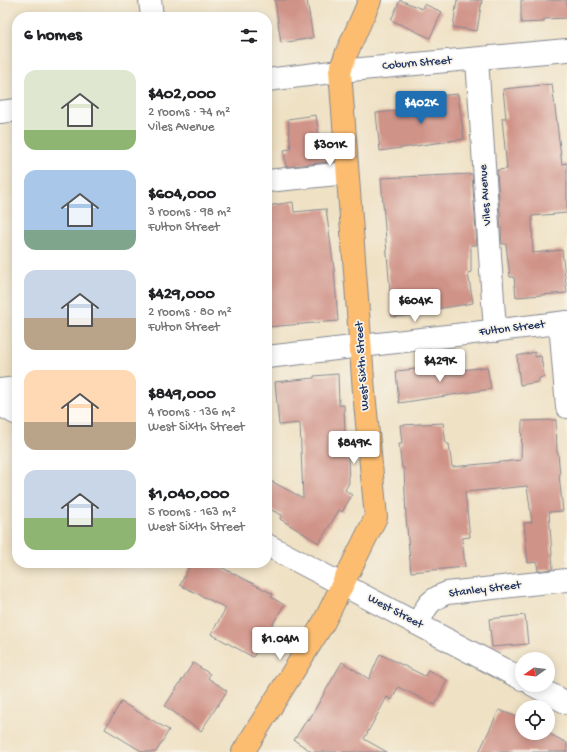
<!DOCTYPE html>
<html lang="en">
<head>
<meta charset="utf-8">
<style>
  body { margin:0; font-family:"Gochi Hand",sans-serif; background:#f6f6f6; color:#202124; height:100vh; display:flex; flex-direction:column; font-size:15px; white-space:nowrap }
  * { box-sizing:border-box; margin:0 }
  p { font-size:13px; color:#757577 }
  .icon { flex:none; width:22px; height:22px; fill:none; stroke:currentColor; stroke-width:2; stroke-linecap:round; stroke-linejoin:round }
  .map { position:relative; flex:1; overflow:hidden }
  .panel { position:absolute; left:12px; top:12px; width:260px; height:556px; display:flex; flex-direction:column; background:#fff; border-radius:16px; box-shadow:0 2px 10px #0003 }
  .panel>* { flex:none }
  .needle { width:26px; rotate:256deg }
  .controls { position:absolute; left:515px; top:652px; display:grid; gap:8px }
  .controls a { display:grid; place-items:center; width:40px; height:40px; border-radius:50%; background:#fff; box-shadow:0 2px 10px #0003; font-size:20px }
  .price { position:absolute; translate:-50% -34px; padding:0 9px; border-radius:4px; background:#fff; color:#222; font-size:13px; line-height:26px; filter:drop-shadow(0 1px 2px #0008) }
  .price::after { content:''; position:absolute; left:50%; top:24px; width:12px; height:9px; margin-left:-6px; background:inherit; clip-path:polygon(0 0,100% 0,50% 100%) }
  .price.current { background:#1f6fb2; color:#fff }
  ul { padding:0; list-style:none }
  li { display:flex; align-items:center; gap:12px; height:100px; padding:0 12px }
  li span { display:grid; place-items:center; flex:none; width:112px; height:80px; border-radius:12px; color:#555 }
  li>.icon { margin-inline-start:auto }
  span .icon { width:48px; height:48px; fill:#fffc; stroke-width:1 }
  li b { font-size:17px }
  h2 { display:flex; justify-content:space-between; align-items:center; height:48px; padding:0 12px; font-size:17px }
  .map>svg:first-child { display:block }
</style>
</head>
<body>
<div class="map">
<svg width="567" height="752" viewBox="0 0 567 752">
  <rect width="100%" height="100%" fill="#f7f3e8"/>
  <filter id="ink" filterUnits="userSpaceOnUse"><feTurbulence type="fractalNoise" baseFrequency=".025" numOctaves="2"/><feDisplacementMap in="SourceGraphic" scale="8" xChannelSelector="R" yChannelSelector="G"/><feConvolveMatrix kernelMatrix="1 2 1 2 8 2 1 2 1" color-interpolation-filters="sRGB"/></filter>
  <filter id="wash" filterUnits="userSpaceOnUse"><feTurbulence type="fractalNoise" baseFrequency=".012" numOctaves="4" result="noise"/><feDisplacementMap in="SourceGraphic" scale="16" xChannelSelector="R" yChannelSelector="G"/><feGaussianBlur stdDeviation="0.9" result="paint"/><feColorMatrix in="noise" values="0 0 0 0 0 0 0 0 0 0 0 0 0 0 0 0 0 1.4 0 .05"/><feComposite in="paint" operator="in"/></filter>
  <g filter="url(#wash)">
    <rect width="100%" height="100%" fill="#efe1c4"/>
    <g id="blocks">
      <!-- building -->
      <path fill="#d09388" d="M 275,0 L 307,0 L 313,38 L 281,43 Z
        M 400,0 L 422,9 L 424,4 L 442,12 L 430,38 L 391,20 Z
        M 457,0 L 482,0 L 477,31 L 453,27 Z
        M 521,0 L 567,0 L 567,18 L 544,19 L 544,22 L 521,23 Z
        M 552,84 L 562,164 L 567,163 L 567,213 L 532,216 L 533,253 L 562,250 L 567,293 L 516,297 L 514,277 L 510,277 L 506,244 L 502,244 L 497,170 L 507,169 L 502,118 L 506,118 L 503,89 Z
        M 458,94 L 464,139 L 380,151 L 376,113 L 438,107 L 437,96 Z
        M 316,115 L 320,144 L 325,144 L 327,162 L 286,167 L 284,150 L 291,149 L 288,119 Z
        M 472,174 L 477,245 L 471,245 L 471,272 L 468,273 L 473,303 L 437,309 L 437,313 L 392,317 L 381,178 Z
        M 293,202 L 294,212 L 326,209 L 334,269 L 338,321 L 267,327 L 267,206 Z
        M 535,352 L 535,357 L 541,356 L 544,377 L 539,378 L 539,382 L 520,385 L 517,356 Z
        M 436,367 L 437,373 L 487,367 L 491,389 L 399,403 L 396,371 Z
        M 338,374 L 339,405 L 344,405 L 345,435 L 347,435 L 349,483 L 345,490 L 352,495 L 342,512 L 339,510 L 319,543 L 280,519 L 282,515 L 267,508 L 267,479 L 303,498 L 300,423 L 279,425 L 275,382 L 314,378 L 314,376 Z
        M 556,420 L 557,453 L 558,453 L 560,476 L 559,476 L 563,511 L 549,512 L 553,569 L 538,571 L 537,562 L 528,563 L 524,523 L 532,522 L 527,486 L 465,492 L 470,537 L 462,538 L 465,567 L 411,572 L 406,517 L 404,468 L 402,468 L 399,444 L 402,444 L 400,425 L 443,423 L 446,444 L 449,444 L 452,467 L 521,460 L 522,421 Z
        M 191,563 L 213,563 L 273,594 L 271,597 L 284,605 L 253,657 L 211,634 L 226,608 L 180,585 Z
        M 525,615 L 528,644 L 492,647 L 489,619 Z
        M 380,654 L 425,676 L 428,670 L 447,680 L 435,705 L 398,687 L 392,700 L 387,697 L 364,739 L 387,752 L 312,752 L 294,740 L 308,718 L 309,720 L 342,662 L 369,679 Z
        M 193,663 L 210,674 L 208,678 L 227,691 L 201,731 L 165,706 Z
        M 121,702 L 169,730 L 156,752 L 143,752 L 105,729 Z
        M 499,710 L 522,719 L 522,733 L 548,733 L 567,743 L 567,752 L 479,752 Z"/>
    </g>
  </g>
  <g filter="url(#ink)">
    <use href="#blocks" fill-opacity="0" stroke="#858891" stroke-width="1"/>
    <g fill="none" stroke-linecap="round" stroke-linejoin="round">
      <defs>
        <path id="minor" d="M 150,0 L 152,17
          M 477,59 L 495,331
          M 267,80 L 340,71 L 567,50
          M 0,112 L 17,110
          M 267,181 L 347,173
          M 560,323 L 567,407
          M 267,357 L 567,322
          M 0,390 L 17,388
          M 0,405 L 17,414
          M 267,545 L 522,679
          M 418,624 C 426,607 428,600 447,593 L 567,580
          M 533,685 L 567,703"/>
        <path id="major" d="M 243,752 L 324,622 L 376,517 L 364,392 L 340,71 L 347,52 L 370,0"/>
      </defs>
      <!-- minor casing -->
      <use href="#minor" stroke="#858891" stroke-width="24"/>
      <!-- major casing -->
      <use href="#major" stroke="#858891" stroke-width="24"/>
      <!-- minor -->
      <use href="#minor" stroke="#fff" stroke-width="22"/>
      <!-- major -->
      <use href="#major" stroke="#fcbd6f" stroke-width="22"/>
    </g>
  </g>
  <g text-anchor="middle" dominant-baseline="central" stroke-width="3.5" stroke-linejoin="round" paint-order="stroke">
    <!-- street labels -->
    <g font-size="12" fill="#1b2f5e" stroke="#f7f3e8">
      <text transform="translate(417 64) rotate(-5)">Coburn Street</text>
      <text transform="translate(486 195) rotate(-94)">Viles Avenue</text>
      <text transform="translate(512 329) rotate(-7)">Fulton Street</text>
      <text transform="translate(363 366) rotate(-94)">West Sixth Street</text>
      <text transform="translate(485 590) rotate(-7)">Stanley Street</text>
      <text transform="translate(395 612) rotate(28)">West Street</text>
    </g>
  </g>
</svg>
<div class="controls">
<a><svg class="needle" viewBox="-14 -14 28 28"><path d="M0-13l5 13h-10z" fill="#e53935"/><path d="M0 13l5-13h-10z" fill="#757577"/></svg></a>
<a><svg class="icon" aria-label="locate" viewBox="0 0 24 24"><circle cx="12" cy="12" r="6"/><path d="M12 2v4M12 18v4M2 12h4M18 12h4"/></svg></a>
</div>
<b class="price current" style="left:421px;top:125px">$402K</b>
<b class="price" style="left:330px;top:167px">$301K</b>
<b class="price" style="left:415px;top:323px">$604K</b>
<b class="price" style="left:440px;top:383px">$429K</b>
<b class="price" style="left:354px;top:465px">$849K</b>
<b class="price" style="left:280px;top:661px">$1.04M</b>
<section class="panel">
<h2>6 homes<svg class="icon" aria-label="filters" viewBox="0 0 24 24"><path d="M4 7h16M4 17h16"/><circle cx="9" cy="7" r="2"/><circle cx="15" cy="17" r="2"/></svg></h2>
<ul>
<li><span style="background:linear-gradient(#dfe7d0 75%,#8fb573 0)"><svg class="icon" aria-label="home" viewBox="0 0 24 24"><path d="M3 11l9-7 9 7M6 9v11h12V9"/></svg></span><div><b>$402,000</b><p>2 rooms · 74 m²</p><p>Viles Avenue</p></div></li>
<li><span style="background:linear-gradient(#a9c7e8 75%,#7fa58c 0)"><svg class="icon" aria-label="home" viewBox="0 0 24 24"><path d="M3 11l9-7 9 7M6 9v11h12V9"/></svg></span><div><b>$604,000</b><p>3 rooms · 98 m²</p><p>Fulton Street</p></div></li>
<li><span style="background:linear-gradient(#c9d6e8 60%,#b9a48a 0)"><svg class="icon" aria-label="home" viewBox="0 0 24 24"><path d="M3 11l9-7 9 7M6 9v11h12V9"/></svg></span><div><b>$429,000</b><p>2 rooms · 80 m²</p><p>Fulton Street</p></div></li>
<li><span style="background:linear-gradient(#ffd9b3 65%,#b9a48a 0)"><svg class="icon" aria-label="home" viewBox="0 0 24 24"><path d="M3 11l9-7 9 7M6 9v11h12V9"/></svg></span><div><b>$849,000</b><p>4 rooms · 136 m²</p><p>West Sixth Street</p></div></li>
<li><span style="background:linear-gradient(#c9d6e8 60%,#8fb573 0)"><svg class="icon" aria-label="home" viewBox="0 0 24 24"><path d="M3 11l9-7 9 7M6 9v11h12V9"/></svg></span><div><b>$1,040,000</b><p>5 rooms · 163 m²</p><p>West Sixth Street</p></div></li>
</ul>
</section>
</div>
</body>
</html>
